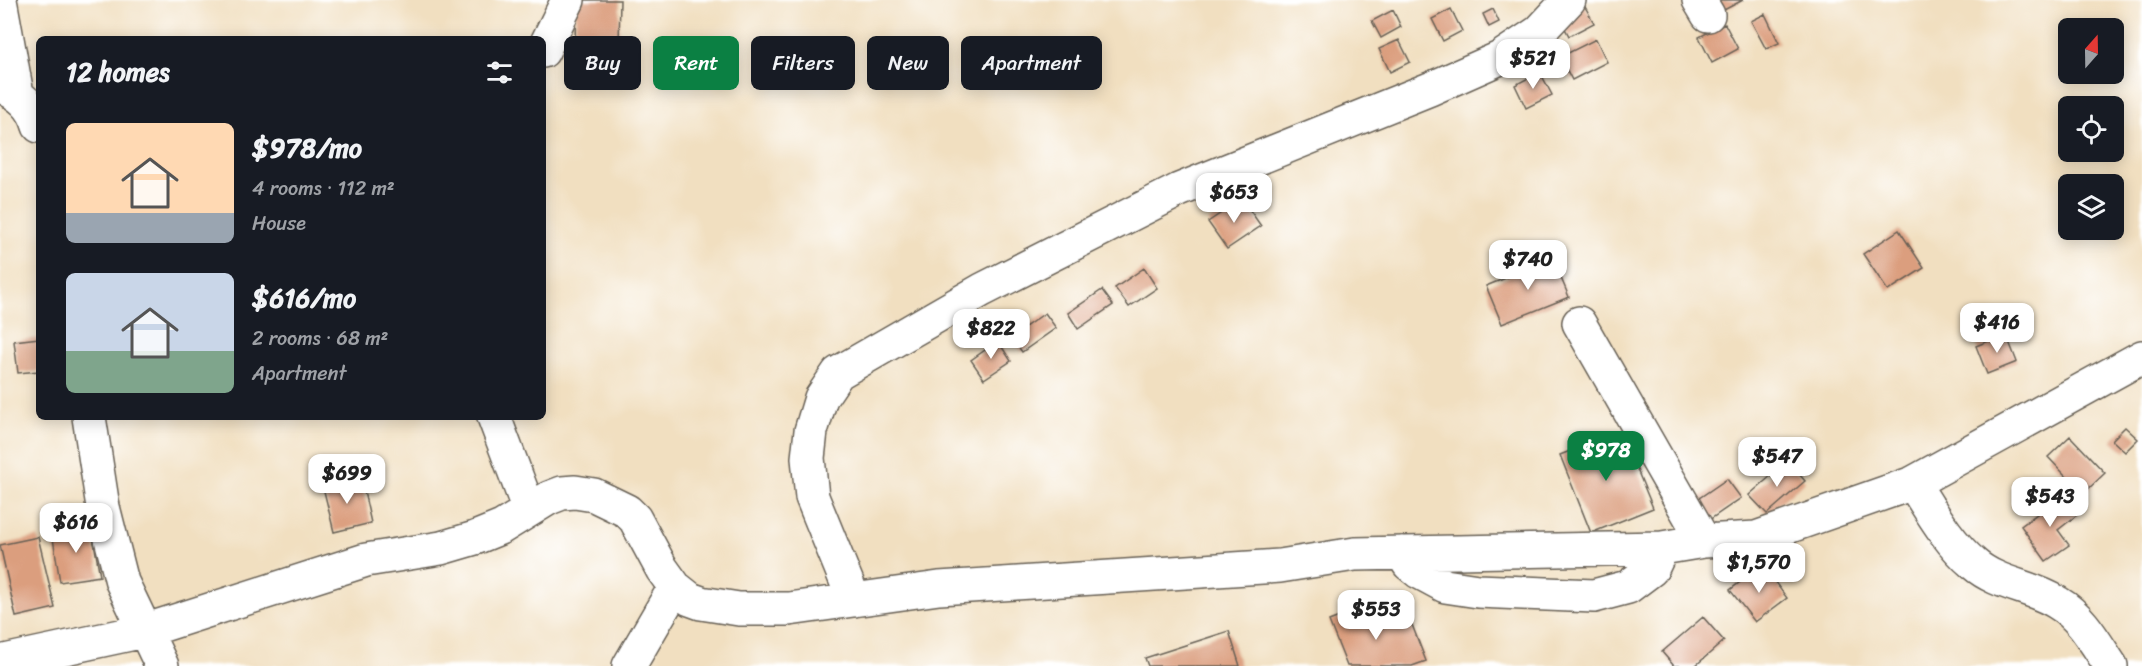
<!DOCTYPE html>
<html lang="en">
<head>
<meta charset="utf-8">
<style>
  body { margin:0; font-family:Sriracha,sans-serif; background:#242831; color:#f1f3f6; height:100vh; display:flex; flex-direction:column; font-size:22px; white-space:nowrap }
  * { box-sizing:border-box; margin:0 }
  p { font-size:20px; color:#9ea1a6 }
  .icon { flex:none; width:33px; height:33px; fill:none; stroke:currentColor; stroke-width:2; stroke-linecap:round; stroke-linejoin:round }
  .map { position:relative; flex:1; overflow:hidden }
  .drawer { position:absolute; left:36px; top:36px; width:510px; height:384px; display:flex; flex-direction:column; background:#171b24; border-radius:9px; box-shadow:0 3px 15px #0003 }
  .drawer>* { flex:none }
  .top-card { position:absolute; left:564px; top:36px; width:570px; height:54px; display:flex; gap:12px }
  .needle { width:39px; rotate:20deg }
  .fabs { position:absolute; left:2058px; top:18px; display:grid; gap:12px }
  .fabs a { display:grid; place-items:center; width:66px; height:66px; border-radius:9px; background:#171b24; box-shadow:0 3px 15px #0003; font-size:30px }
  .price { position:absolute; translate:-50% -51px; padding:0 14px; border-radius:12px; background:#fff; color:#222; font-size:20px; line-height:39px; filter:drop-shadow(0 2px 3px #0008) }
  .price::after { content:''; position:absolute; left:50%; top:36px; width:18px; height:14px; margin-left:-9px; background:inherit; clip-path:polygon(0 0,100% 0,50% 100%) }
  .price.selected { background:#0b8043; color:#fff }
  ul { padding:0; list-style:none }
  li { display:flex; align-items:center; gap:18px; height:150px; padding:0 30px }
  li span { display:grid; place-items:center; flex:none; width:168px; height:120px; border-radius:9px; color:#555 }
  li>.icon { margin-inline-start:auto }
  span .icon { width:72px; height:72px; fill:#fffc; stroke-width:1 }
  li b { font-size:26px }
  h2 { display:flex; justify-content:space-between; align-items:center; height:72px; padding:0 30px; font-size:26px }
  .tag { padding:0 21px; border-radius:9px; background:#171b24; box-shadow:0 3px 15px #0003; font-size:21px; line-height:54px }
  .tag.selected { background:#0b8043; color:#fff }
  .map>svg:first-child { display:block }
</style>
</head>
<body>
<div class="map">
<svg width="2142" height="666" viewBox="0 0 2142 666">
  <rect width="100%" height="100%" fill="#fff"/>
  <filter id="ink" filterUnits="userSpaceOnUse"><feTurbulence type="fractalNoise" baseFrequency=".0167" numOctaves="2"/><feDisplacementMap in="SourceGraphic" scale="12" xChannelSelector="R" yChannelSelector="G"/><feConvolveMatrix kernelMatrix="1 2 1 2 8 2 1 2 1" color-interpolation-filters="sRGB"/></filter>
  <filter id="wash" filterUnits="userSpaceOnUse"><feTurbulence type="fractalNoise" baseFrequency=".008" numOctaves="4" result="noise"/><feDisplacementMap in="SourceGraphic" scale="24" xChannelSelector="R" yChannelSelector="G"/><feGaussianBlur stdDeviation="1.35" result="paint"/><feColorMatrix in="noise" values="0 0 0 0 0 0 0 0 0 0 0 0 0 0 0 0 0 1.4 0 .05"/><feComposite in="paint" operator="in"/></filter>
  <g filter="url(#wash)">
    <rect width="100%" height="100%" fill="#f1dfc0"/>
    <g id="blocks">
      <!-- building -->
      <path fill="#db9e7e" d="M 576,0 L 620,0 L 619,44 L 575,43 Z
        M 1716,0 L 1743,0 L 1722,11 Z
        M 1584,5 L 1594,23 L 1569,36 L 1559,17 Z
        M 1451,9 L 1462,31 L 1443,41 L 1432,19 Z
        M 1493,9 L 1499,22 L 1489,27 L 1483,14 Z
        M 1393,10 L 1401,27 L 1381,38 L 1372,21 Z
        M 1765,14 L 1779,43 L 1766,49 L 1751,21 Z
        M 1725,24 L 1738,49 L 1712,63 L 1699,37 Z
        M 1596,39 L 1607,62 L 1572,80 L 1560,57 Z
        M 1399,40 L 1410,62 L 1390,72 L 1379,49 Z
        M 1540,72 L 1552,95 L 1526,108 L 1515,85 Z
        M 1242,199 L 1261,226 L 1227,249 L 1208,222 Z
        M 1899,230 L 1924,268 L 1888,291 L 1863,254 Z
        M 1553,259 L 1569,297 L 1502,324 L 1486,286 Z
        M 1144,268 L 1157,288 L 1129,307 L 1115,288 Z
        M 1102,290 L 1113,305 L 1078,329 L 1068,313 Z
        M 1045,313 L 1056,328 L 1022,352 L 1011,337 Z
        M 2006,334 L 2017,362 L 1987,374 L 1976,346 Z
        M 39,338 L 39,371 L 18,373 L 14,341 Z
        M 998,341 L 1011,361 L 984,379 L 971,360 Z
        M 2125,427 L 2138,439 L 2125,452 L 2112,440 Z
        M 1621,431 L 1653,508 L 1591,533 L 1560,455 Z
        M 2070,436 L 2105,473 L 2083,494 L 2048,457 Z
        M 1788,461 L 1805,481 L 1767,514 L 1749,495 Z
        M 361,478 L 371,523 L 334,532 L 323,487 Z
        M 1727,479 L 1741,498 L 1702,525 L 1689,505 Z
        M 2061,496 L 2077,515 L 2058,530 L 2069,545 L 2046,561 L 2021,526 Z
        M 91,526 L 100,576 L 60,582 L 52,532 Z
        M 38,537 L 55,608 L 16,617 L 0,545 Z
        M 1762,565 L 1787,598 L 1755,622 L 1730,590 Z
        M 1370,605 L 1379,629 L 1409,617 L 1426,661 L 1412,666 L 1347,666 L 1329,621 Z
        M 1703,617 L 1724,641 L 1695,666 L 1674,666 L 1662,652 Z
        M 1229,631 L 1240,666 L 1148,666 L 1145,658 Z"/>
    </g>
  </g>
  <g filter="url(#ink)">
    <use href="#blocks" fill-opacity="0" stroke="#676055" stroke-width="1.5"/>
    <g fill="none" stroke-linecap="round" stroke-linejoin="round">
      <defs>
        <path id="minor" d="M 0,0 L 17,94
          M 1699,0 L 1708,15
          M 543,51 L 568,0
          M 0,85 C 20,95 33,105 39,126
          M 1579,323 L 1704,541
          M 89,417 L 103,507 L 122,582 L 162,666
          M 494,417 L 529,510
          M 1913,483 C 1931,511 1948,542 1974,564 C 1998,585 2032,586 2058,603 C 2082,617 2096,644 2111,666
          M 1402,553 L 1409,564 L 1419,572 L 1445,586 L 1478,591 L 1594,596 L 1628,587 L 1652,569 L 1662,548
          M 854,600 L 812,497 L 808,458 L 811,431 L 821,398 L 838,373 L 982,290 L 1179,190 L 1430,89 L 1500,58 L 1539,32 L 1569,0
          M 0,662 L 144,631 L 366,560 L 441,548 L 475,538 L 502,527 L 549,498 L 562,493 L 575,492 L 594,495 L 627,511 L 635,519 L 662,569 L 675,587 L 690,599 L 701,603 L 739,609 L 789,609 L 939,588 L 1280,566 L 1355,554 L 1662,548 L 1704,541 L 1756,538 L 1913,483 L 2142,357
          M 629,666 L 675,587"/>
      </defs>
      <!-- minor casing -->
      <use href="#minor" stroke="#676055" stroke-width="36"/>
      <!-- minor -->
      <use href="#minor" stroke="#fff" stroke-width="33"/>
    </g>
  </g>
</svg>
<div class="fabs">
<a><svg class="needle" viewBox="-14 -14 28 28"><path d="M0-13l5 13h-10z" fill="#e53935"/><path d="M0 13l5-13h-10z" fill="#9ea1a6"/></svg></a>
<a><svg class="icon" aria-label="locate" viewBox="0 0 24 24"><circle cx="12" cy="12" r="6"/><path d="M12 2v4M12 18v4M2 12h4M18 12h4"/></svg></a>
<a><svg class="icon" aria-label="layers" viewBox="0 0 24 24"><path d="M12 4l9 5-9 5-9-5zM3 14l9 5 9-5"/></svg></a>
</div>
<b class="price" style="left:1533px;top:90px">$521</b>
<b class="price" style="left:1234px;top:224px">$653</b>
<b class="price" style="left:1528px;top:291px">$740</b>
<b class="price" style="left:1997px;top:354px">$416</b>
<b class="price" style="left:991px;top:360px">$822</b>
<b class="price selected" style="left:1606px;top:482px">$978</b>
<b class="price" style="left:1777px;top:488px">$547</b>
<b class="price" style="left:347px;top:505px">$699</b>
<b class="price" style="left:2050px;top:528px">$543</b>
<b class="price" style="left:76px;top:554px">$616</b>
<b class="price" style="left:1759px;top:594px">$1,570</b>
<b class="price" style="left:1376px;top:641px">$553</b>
<div class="top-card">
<a class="tag">Buy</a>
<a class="tag selected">Rent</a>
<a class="tag">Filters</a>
<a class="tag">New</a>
<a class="tag">Apartment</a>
</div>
<section class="drawer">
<h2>12 homes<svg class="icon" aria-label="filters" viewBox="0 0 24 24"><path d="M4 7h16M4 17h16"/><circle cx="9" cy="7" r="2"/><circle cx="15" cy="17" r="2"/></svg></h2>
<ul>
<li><span style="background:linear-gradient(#ffd9b3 75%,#9aa5b1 0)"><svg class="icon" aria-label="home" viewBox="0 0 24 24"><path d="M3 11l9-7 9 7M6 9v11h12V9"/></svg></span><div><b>$978/mo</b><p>4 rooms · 112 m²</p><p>House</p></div></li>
<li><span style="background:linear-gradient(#c9d6e8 65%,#7fa58c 0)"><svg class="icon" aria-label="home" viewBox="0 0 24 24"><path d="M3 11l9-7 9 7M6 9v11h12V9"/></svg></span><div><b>$616/mo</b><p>2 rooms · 68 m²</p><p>Apartment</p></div></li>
</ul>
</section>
</div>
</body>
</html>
